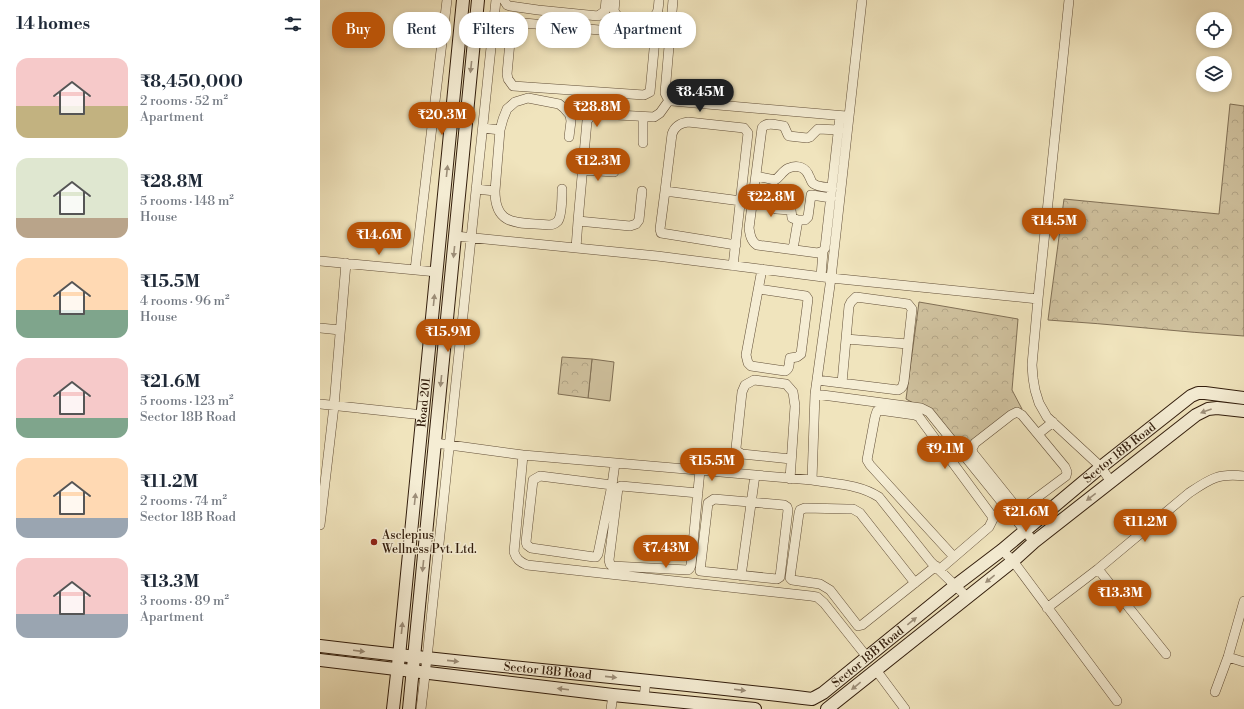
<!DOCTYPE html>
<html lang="en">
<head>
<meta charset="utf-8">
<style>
  body { margin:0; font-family:"Libre Bodoni",serif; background:#f6f6f7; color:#1f2937; height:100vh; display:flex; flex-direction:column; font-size:15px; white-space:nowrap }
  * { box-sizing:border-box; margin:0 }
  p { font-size:13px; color:#747a83 }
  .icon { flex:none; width:22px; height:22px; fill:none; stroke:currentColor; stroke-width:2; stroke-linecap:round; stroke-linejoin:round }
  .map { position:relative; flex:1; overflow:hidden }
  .drawer { display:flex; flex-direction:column; background:#fff; width:320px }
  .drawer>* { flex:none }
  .hud { position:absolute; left:12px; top:12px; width:380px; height:36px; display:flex; gap:8px }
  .fabs { position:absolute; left:876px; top:12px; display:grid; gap:8px }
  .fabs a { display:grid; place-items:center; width:36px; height:36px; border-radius:50%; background:#fff; box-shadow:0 2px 6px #0003; font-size:20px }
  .price { position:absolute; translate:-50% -34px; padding:0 9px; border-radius:14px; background:#b45309; color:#fff; font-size:13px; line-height:26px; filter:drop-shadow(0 1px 2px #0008) }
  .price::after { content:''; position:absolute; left:50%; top:24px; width:12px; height:9px; margin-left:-6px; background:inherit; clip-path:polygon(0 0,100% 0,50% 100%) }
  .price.selected { background:#222; color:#fff }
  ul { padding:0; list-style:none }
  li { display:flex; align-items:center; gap:12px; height:100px; padding:0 16px }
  li span { display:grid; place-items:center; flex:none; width:112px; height:80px; border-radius:12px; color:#555 }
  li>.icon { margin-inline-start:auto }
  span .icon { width:48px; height:48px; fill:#fffc; stroke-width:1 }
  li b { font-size:17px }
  h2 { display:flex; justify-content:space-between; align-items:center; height:48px; padding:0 16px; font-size:17px }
  .pill { padding:0 14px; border-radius:16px; background:#fff; box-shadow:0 2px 6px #0003; font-size:14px; line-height:36px }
  .pill.selected { background:#b45309; color:#fff }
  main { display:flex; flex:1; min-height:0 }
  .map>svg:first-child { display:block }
</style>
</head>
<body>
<main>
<section class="drawer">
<h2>14 homes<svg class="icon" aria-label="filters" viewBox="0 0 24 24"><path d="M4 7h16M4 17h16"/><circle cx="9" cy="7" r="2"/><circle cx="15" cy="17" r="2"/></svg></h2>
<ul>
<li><span style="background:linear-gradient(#f6c9c9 60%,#c2b280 0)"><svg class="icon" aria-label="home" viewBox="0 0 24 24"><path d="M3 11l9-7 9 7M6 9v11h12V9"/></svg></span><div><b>₹8,450,000</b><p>2 rooms · 52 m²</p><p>Apartment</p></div></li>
<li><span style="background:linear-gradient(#dfe7d0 75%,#b9a48a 0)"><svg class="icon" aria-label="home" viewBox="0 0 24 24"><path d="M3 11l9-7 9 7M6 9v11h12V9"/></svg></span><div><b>₹28.8M</b><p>5 rooms · 148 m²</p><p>House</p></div></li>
<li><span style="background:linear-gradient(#ffd9b3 65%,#7fa58c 0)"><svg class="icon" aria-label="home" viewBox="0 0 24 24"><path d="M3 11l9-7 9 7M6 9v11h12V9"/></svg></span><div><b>₹15.5M</b><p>4 rooms · 96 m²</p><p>House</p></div></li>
<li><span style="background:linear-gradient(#f6c9c9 75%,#7fa58c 0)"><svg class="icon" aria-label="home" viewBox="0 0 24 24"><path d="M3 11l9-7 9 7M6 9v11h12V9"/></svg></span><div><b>₹21.6M</b><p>5 rooms · 123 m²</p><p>Sector 18B Road</p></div></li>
<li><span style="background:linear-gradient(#ffd9b3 75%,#9aa5b1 0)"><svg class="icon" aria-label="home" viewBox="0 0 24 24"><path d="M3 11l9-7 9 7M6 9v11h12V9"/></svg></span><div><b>₹11.2M</b><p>2 rooms · 74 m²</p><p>Sector 18B Road</p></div></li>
<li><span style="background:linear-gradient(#f6c9c9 70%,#9aa5b1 0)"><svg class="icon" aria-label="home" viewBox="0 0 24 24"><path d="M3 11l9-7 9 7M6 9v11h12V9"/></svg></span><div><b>₹13.3M</b><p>3 rooms · 89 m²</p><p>Apartment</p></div></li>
</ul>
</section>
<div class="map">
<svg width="924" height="709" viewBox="0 0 924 709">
  <defs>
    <pattern id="forest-crowns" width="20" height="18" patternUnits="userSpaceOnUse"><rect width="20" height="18" fill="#d0c29f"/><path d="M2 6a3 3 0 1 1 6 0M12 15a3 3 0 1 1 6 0" fill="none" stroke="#b3a688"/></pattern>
  </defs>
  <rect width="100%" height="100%" fill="#f0e4bd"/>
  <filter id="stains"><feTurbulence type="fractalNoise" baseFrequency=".005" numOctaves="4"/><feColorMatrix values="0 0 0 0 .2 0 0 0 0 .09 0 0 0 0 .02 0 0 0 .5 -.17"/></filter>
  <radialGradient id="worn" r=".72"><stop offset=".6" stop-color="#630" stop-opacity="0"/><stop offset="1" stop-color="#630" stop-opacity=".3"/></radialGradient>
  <!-- green -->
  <path fill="#d0c29f" stroke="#817056" d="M 272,359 L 294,362 L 290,401 L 268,398 Z"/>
  <!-- forest -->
  <path fill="url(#forest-crowns)" stroke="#817056" d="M 910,104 L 924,106 L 924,336 C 858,332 794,324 728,320 L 744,199 L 899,214 Z
    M 599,302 L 698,319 L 692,390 L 702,409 L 646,455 L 610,412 L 586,399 Z
    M 242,357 L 272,359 L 268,398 L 238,394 Z"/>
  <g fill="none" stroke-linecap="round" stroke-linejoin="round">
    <defs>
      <path id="street" d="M 184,0 L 187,5 L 190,6 L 218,10 L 278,16 L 285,11 L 286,0
        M 295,0 L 294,11 L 298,17 L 330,19 C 339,15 338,9 339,0
        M 353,0 L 345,93 L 347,97 L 352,101 L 526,116
        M 749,0 L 718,299 L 712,365 L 713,378 L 715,390 L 719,403 L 727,417 L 781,467 L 791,482
        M 204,23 L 333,35 L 335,39 L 330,92 L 324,95 L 193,86 L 188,79 L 187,74 L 191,31 C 193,25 197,24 204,23 Z
        M 163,128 L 180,130 L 183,119 L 187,109 L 195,102 L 208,98 L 239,104 L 244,108 L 250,115 L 251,121 L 249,137
        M 519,130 L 498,129 L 490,137 L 487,138 L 469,136 L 468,135 L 464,126 C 456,125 446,121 442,128 L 429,228 C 430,235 431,241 437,245 L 498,253 L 503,251 L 505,248 L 520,116
        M 323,143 L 323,117
        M 263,170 L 294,172
        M 436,176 L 455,180 C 460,177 463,170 469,168 C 478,164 486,168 489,176 C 491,179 491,183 494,184 C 498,187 507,187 512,188
        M 156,189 L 175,191 C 175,228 200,222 229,225 C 232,225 235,224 238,221 C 242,215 242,196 242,189
        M 434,189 L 452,192 L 454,195 L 453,207 L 456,209 L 471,210 L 472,218 L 478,220
        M 175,191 L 180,130
        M 345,191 L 340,229 L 341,233 L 416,245
        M 258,221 L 267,121 C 270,116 273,114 279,114 L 334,117 L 340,113 L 350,99
        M 135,236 L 337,256 L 511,278 L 718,299
        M 256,248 L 258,221 L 310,226 L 316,224 L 319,220 L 322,191
        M 473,249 L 478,220 L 485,220 L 488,217 L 491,195 L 492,195 L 511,198
        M 0,261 L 117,272
        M 413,266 L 428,133 L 424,128 L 368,122 C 360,123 355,126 352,134 L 345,191 L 421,201
        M 95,270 L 127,0
        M 501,277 L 503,251
        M 439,289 L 486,296 L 488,299 L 481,354 L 477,357 L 470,358 C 469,363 470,369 465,371 L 431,366 L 428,363 L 426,355 L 442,269
        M 0,328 L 20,330
        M 526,339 L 588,344
        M 497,380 L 578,390 C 583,388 583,385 584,381 L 592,309 L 588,304 L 536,297 L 531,302 L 529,306 L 522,383
        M 495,394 L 601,408 L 609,412 L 714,542
        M 0,404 L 103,415
        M 697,412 L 702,415 L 745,467 L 747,472 L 746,476 L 703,508 L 699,509 L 697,508 L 653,453 L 652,449 L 655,443 L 691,415 Z
        M 718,434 L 733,422
        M 115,443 L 203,455 L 492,480 C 515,484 539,484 559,497 L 611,562 L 647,597
        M 203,455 L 194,552 C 196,559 200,562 207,565 L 491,596 L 497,597 L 504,603 L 547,657
        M 470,479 L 475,406 L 473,392 L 466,384 L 434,380 L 425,385 L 422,392 L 416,448 L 417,451 L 422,454 L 471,459
        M 492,480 L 495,394 L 511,278 L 542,0
        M 292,485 L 220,476 L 213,480 L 206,542 L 207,545 L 211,548 L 274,557 L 276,557 L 278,554 L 292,485 L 295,463
        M 378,493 L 301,486 L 298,488 L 289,560 L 290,564 L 292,566 L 368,570 L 370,568 L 371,565 L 380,470
        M 394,499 L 464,505 L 467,507 L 468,510 L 460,577 L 457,579 L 380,571 L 388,503 Z
        M 0,525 L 14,406 L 26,263
        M 682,550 L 693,561 L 797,701
        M 778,569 L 846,654
        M 619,570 L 669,527 L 673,519 L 672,516 L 599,417 L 595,415 L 559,410 L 557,411 L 555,417 L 547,460 L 550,465 L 634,557
        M 421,576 L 435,475
        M 595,583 L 540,513 L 533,509 L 527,509 L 485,508 L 480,510 L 479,513 L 470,578 L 472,580 L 500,584 L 510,590 L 538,626 L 542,625 L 616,566
        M 727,608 L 778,569 L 869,493 C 890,479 898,473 924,476
        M 908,657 L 924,662
        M 556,670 L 585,709
        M 895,692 L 908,657 L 924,601
        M 324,698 L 326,680
        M 101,709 L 107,658 L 176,0
        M 291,709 L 293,695"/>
      <g id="secondary">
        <path id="s1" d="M 0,646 C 164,666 328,679 492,699 L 503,693 L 636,585 L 682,550 L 781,467 L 871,396 L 878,393 L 885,393 L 924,398"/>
        <path d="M 0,660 L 293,695 L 435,709"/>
        <path id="s2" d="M 73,709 L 79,656 L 143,0"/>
        <path d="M 89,709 L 158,0"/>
        <path d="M 507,709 L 693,561 L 714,542 L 876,415 L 888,409 L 897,408 L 924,411"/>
      </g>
    </defs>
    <!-- street casing -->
    <use href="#street" stroke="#624f38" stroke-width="10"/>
    <!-- secondary casing -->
    <use href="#secondary" stroke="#321d0c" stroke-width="14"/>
    <!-- street -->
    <use href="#street" stroke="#f5edd4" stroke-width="9"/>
    <!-- secondary -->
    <use href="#secondary" stroke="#f5edd4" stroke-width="12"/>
  </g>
  <!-- one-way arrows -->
  <defs><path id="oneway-solid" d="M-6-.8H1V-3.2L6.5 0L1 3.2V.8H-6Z"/></defs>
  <g fill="#9d8f7a">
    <use href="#oneway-solid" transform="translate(151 67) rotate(96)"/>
    <use href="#oneway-solid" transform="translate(127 171) rotate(-84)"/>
    <use href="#oneway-solid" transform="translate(134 252) rotate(96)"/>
    <use href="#oneway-solid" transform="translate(114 300) rotate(-84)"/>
    <use href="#oneway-solid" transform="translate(121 381) rotate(96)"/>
    <use href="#oneway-solid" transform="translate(886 411) rotate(160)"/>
    <use href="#oneway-solid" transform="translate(771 497) rotate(142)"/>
    <use href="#oneway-solid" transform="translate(95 499) rotate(-84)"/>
    <use href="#oneway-solid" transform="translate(103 566) rotate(96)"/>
    <use href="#oneway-solid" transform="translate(670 579) rotate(141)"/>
    <use href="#oneway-solid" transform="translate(592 621) rotate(-39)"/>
    <use href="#oneway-solid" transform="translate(82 628) rotate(-84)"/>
    <use href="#oneway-solid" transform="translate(39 651) rotate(7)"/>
    <use href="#oneway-solid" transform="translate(133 661) rotate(6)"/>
    <use href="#oneway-solid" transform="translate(291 677) rotate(6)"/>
    <use href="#oneway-solid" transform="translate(536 686) rotate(141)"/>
    <use href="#oneway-solid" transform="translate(243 689) rotate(-173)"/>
    <use href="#oneway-solid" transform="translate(420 690) rotate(7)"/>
  </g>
  <!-- markers -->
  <circle fill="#8f2418" stroke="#f5edd4" stroke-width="1.5" cx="54" cy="542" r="4"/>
  <g text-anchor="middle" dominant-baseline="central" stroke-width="3" stroke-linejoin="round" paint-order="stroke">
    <!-- street labels -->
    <g font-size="12" fill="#321d0c" stroke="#f5edd4">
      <text stroke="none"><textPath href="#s2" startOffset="308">Road 201</textPath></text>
      <text stroke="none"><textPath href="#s1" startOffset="889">Sector 18B Road</textPath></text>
      <text stroke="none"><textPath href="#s1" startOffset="565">Sector 18B Road</textPath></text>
      <text stroke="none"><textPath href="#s1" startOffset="229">Sector 18B Road</textPath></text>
    </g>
    <!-- poi labels -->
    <g font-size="12" fill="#321d0c" stroke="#f5edd4" text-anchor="start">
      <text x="62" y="535">Asclepius<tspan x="62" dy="14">Wellness Pvt. Ltd.</tspan></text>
    </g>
  </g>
  <rect width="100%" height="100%" filter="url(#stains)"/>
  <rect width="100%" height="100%" fill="url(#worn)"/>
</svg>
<div class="fabs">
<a><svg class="icon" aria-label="locate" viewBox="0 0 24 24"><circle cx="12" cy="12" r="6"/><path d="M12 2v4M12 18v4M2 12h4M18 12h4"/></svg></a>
<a><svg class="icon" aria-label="layers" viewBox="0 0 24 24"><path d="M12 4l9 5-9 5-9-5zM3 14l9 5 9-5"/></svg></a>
</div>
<b class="price selected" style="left:380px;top:113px">₹8.45M</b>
<b class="price" style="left:277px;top:128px">₹28.8M</b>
<b class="price" style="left:122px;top:136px">₹20.3M</b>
<b class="price" style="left:278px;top:182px">₹12.3M</b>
<b class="price" style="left:451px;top:218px">₹22.8M</b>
<b class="price" style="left:734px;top:242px">₹14.5M</b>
<b class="price" style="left:59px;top:256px">₹14.6M</b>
<b class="price" style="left:128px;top:353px">₹15.9M</b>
<b class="price" style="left:625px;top:470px">₹9.1M</b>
<b class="price" style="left:392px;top:482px">₹15.5M</b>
<b class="price" style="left:706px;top:533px">₹21.6M</b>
<b class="price" style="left:825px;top:543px">₹11.2M</b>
<b class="price" style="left:346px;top:569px">₹7.43M</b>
<b class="price" style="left:800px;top:614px">₹13.3M</b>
<div class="hud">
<a class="pill selected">Buy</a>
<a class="pill">Rent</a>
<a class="pill">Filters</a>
<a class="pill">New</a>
<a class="pill">Apartment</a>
</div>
</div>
</main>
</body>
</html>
